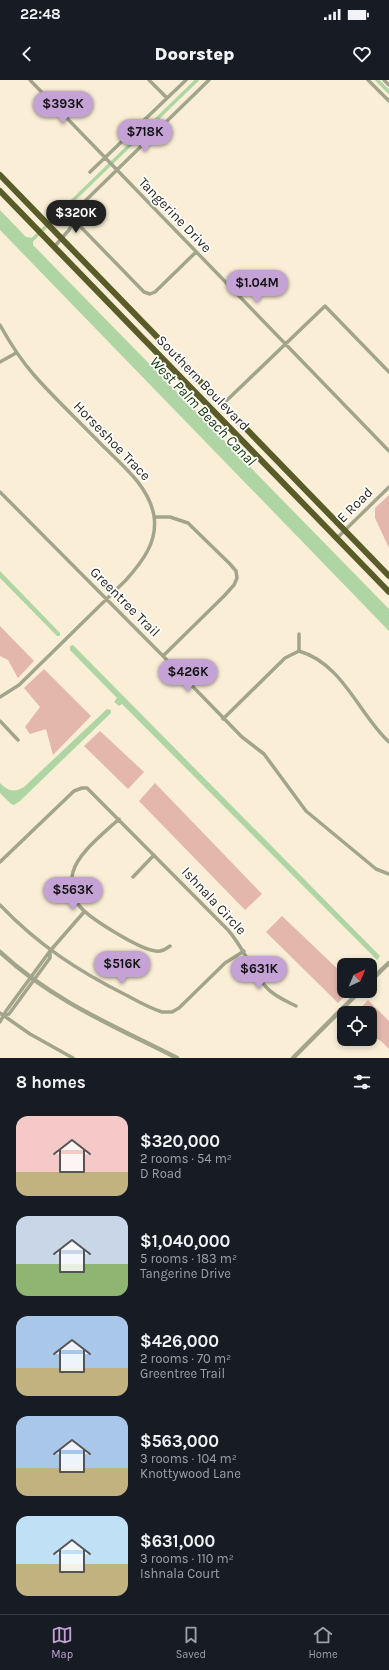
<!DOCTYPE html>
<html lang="en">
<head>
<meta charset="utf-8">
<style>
  body { margin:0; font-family:Karla,sans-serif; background:#242831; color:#f1f3f6; height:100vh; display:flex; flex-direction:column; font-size:15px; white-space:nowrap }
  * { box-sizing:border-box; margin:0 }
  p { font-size:13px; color:#9ea1a6 }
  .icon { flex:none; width:22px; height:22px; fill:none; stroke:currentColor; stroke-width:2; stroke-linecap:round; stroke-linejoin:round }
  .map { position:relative; height:978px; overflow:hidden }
  .panel { display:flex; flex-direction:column; background:#171b24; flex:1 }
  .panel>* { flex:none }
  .needle { width:26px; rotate:44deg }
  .tools { position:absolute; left:337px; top:878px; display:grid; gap:8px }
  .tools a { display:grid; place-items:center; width:40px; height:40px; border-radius:8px; background:#171b24; box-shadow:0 2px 6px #0003; font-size:20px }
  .price { position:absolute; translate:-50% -34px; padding:0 9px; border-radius:14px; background:#c5a2d6; color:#111; font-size:13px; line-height:26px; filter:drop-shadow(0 1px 2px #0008) }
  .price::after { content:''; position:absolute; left:50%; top:24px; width:12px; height:9px; margin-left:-6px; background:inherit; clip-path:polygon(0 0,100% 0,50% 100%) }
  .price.selected { background:#222; color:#fff }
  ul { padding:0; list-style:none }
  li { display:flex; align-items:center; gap:12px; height:100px; padding:0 16px }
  li span { display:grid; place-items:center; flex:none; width:112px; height:80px; border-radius:12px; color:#555 }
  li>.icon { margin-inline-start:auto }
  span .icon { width:48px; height:48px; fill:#fffc; stroke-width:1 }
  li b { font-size:17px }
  h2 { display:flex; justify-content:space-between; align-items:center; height:48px; padding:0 16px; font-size:17px }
  .status { display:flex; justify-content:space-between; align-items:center; height:28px; padding:0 20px; background:#171b24; direction:ltr }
  .status svg { height:11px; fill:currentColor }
  header { display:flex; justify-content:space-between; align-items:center; height:52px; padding:0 16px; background:#171b24; font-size:18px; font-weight:800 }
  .tabs { display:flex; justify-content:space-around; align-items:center; height:56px; border-top:1px solid #363941; background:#171b24; font-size:11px; color:#9ea1a6 }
  .tabs a { display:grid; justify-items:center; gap:2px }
  .tabs .selected { color:#c5a2d6 }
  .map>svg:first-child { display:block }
</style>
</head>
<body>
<div class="status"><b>22:48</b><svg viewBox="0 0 49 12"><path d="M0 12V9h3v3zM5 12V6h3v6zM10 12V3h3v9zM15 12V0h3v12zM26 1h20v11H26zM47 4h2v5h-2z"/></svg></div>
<header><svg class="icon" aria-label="back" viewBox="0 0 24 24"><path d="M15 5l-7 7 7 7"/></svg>Doorstep<svg class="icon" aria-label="heart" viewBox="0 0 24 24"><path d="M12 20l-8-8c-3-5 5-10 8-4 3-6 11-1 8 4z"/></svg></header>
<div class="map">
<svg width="389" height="978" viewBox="0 0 389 978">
  <rect width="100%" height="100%" fill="#faefd6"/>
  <!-- green -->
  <path fill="#e4b7ac" d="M 389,415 L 389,468 L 375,438 L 375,428 Z
    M 0,546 L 34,581 L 18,598 L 8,580 L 0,576 Z
    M 44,589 L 91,636 L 53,675 L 46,649 L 30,654 L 25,647 L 40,627 L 24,608 Z
    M 100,651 L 144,692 L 128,709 L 84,666 Z
    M 155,703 L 262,814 L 245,830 L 139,721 Z
    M 282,836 L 344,895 L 344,911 L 350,911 L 338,923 L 266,852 Z
    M 368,920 L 389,941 L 389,969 L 381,961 L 370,955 L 370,933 L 356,933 Z"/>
  <!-- water -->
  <path fill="#aed5a3" d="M 0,130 L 26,157 L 33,158 L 33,165 L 389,529 L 389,551 L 0,150 Z
    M 0,491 L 60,553 L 60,556 L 57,556 L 0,498 Z
    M 73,565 L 380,876 L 377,880 L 122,624 L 119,626 L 114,622 L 117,618 L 70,570 L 70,566 Z
    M 107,629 L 111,630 L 111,633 L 20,721 L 14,725 L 11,724 L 0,713 L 0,703 C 8,711 14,713 24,707 Z"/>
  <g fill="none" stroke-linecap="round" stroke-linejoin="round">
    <!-- canal -->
    <path stroke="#aed5a3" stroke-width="3.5" d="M 377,0 L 389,12
      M 31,161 L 197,0"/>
    <!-- minor -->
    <path stroke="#a2a58c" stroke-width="3.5" d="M 30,0 L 389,371
      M 149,0 L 167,18
      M 368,0 L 389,21
      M 384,0 L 389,5
      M 90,92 L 186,0
      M 74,140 L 144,212 L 150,214 L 155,212 L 196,172
      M 54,167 L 69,150 L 81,125 L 209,0
      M 0,245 C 10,263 20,279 34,295 C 55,319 79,341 101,364 C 122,385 149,406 154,436 C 158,462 142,482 126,500 L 19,605 L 0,617
      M 0,282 L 16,273
      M 223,324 L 325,226 L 389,292
      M 0,412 L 163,576 L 242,657 L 264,674 L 306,731 L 376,789 L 389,794
      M 154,437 L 170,437 L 188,443 L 230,484 L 236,491 L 237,498 L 234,505 L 224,516 L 163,576
      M 337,458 L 389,407
      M 299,571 L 299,554
      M 223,639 L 285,578 L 299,571 C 343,584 358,633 389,662
      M 0,641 L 18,660
      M 119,739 C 104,753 78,773 73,792 C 70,803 72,815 78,824 C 86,837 141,870 156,871 C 161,872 166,869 170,866
      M 0,782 L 74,711 L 82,708 L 87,708 L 228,850 C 244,868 252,892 267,908 C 274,916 286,921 296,926
      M 133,797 L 154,775
      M 55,803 L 71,803
      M 0,825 C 37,864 78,891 126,915 C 137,921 149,928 162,932 L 172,932 L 179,928 L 225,883 L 244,871
      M 0,933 L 30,954 L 73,978
      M 4,936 L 9,934 L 50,878 L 50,871
      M 0,942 L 6,931 L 50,871 L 84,832"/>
    <!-- tertiary -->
    <path stroke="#a2a58c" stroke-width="4.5" d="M 0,872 C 51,920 116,947 177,978
      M 370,901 L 389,883
      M 293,978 L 360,911"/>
    <!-- trunk -->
    <path stroke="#595c28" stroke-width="6" d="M 0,95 L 389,496
      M 0,111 L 389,512"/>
  </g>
  <g text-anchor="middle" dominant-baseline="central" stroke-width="3.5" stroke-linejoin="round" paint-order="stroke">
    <!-- street labels -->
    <g font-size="14" fill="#2b271e" stroke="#fff">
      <text transform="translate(175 135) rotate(46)">Tangerine Drive</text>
      <text transform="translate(203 303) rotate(46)">Southern Boulevard</text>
      <text transform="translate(112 361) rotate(46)">Horseshoe Trace</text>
      <text transform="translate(355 425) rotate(-45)">E Road</text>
      <text transform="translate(125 522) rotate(45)">Greentree Trail</text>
      <text transform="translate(214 821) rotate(47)">Ishnala Circle</text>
    </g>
    <!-- water labels -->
    <g font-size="15" font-style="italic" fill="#123805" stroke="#fff">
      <text transform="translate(203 331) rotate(46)">West Palm Beach Canal</text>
    </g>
  </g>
</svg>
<div class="tools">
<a><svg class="needle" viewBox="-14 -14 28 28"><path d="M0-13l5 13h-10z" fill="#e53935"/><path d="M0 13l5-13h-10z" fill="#9ea1a6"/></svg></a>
<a><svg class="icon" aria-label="locate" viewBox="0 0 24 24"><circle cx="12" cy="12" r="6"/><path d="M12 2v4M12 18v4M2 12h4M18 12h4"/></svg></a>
</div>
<b class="price" style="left:63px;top:45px">$393K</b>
<b class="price" style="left:145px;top:73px">$718K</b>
<b class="price selected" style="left:76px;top:154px">$320K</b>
<b class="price" style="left:257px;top:224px">$1.04M</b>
<b class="price" style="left:188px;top:613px">$426K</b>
<b class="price" style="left:73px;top:831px">$563K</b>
<b class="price" style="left:122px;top:905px">$516K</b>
<b class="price" style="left:259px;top:910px">$631K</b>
</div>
<section class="panel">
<h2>8 homes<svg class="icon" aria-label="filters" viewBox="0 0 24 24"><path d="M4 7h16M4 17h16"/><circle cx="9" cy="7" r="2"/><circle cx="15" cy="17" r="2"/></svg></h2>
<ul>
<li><span style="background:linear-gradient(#f6c9c9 70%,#c2b280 0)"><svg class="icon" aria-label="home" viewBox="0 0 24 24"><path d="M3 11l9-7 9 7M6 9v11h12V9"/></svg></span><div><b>$320,000</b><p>2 rooms · 54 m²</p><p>D Road</p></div></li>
<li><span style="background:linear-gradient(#c9d6e8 60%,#8fb573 0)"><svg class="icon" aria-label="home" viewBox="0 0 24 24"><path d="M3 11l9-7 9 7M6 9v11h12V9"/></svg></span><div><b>$1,040,000</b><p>5 rooms · 183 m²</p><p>Tangerine Drive</p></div></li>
<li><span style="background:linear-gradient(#a9c7e8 65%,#c2b280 0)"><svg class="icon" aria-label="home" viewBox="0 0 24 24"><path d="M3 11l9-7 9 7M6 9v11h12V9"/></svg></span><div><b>$426,000</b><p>2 rooms · 70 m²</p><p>Greentree Trail</p></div></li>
<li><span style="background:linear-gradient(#a9c7e8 65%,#c2b280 0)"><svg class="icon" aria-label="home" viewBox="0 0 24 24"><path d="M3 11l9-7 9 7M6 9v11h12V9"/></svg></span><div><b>$563,000</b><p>3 rooms · 104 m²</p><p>Knottywood Lane</p></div></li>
<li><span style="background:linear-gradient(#bfe0f5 60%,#c2b280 0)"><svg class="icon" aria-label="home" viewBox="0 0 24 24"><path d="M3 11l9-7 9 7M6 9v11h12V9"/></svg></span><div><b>$631,000</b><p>3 rooms · 110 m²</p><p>Ishnala Court</p></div></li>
</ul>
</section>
<nav class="tabs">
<a class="selected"><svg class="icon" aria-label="map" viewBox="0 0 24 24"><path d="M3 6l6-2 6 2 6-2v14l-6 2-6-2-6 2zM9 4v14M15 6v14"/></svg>Map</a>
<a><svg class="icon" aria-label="saved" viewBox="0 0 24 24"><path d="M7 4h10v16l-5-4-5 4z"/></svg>Saved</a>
<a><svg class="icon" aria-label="home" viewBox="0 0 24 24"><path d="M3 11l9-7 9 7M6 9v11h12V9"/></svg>Home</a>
</nav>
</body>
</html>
